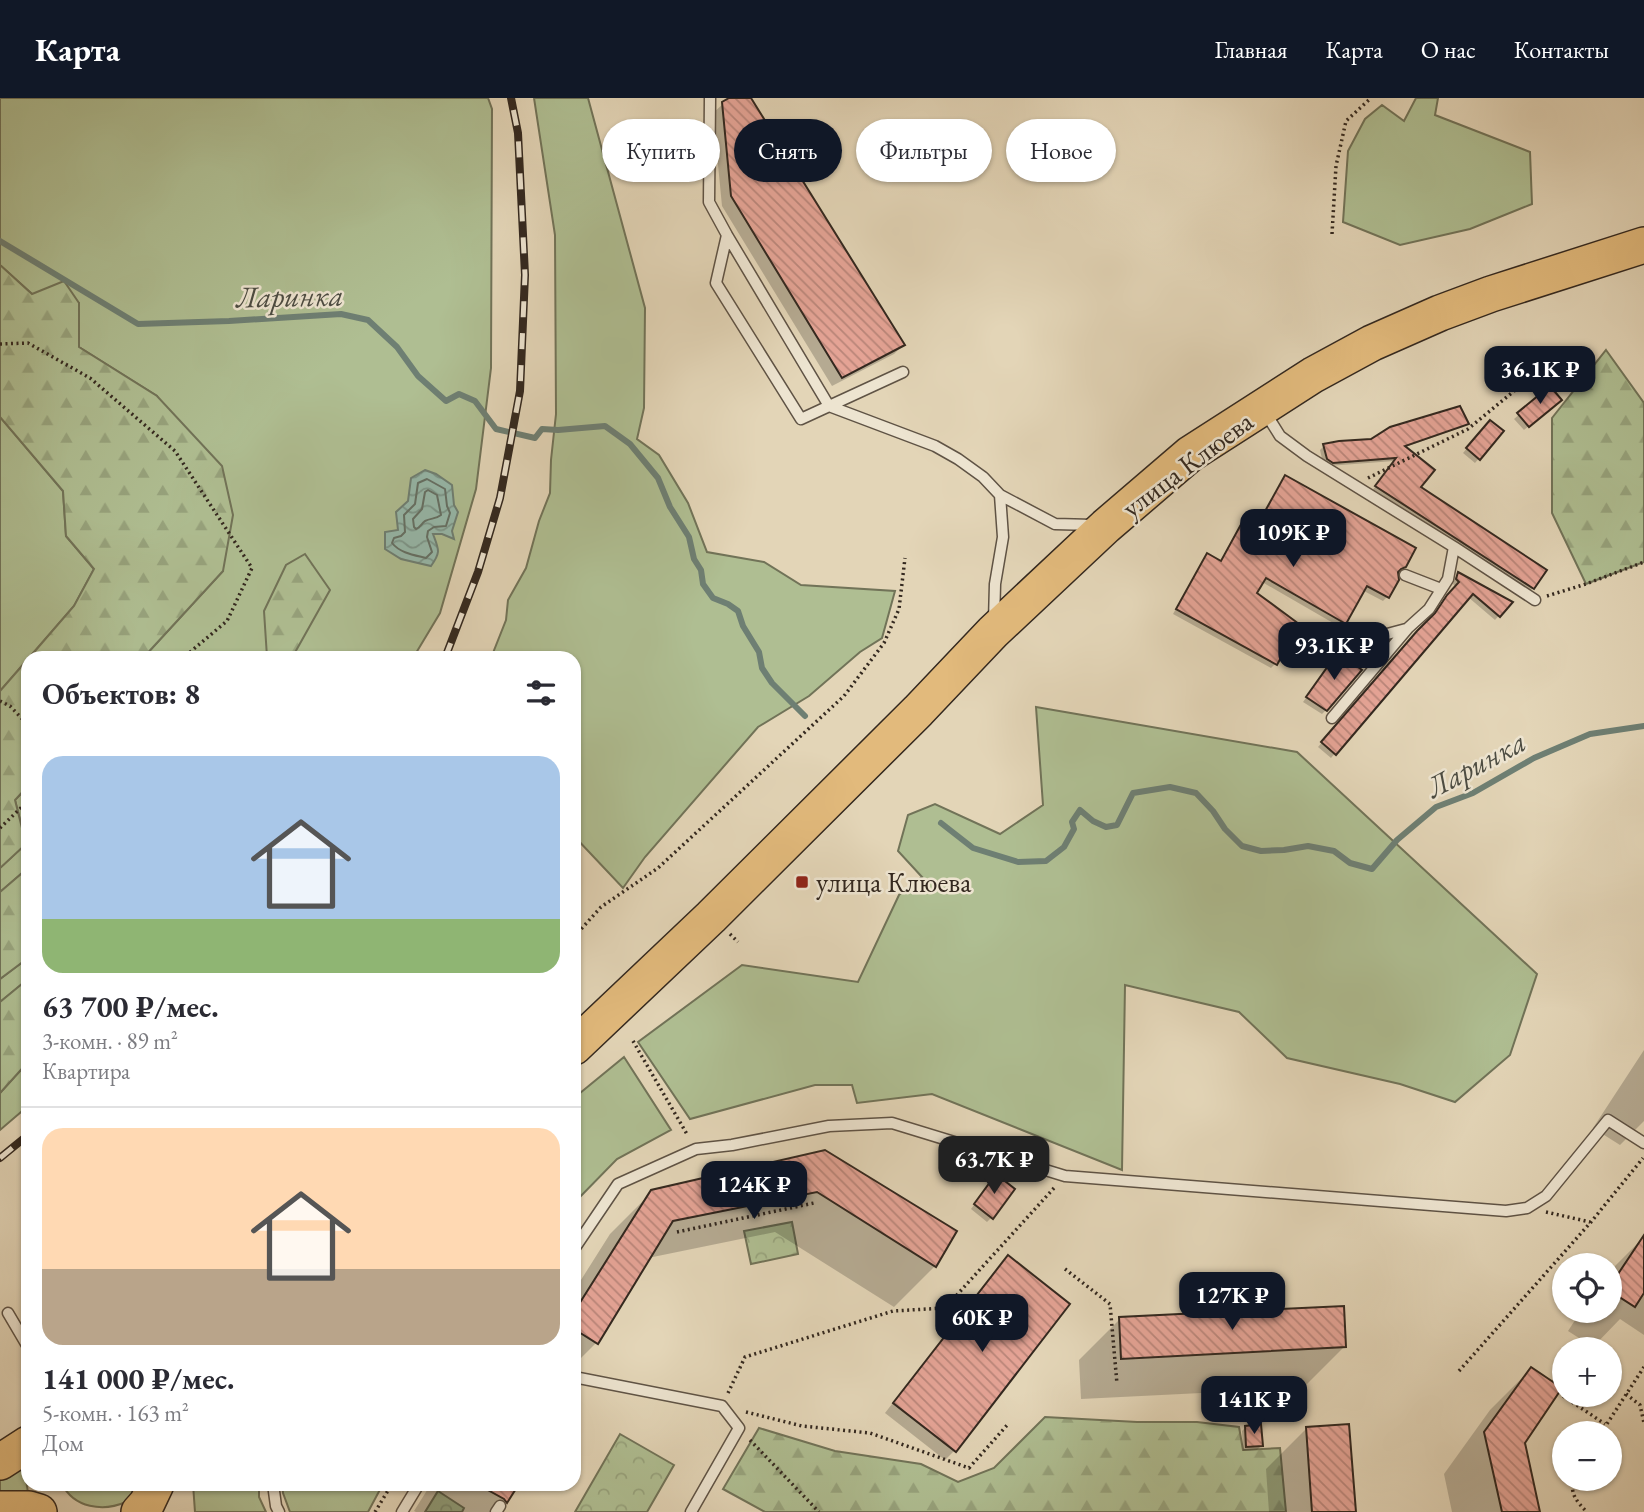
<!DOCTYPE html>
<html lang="ru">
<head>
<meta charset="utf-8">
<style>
  body { margin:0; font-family:"EB Garamond",serif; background:#f7f7f7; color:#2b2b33; height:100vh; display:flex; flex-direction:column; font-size:26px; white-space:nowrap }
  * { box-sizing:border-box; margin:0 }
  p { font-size:23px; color:#7c7c81 }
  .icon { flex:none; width:38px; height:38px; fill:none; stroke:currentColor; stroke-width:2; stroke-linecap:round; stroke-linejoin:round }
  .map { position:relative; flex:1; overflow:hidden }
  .details { position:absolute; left:21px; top:553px; width:560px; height:840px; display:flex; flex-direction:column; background:#fff; border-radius:21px; box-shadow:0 2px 5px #0004 }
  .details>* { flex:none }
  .banner { position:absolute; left:602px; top:21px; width:665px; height:63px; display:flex; gap:14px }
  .tools { position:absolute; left:1552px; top:1155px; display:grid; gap:14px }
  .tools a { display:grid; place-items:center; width:70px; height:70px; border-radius:50%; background:#fff; box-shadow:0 2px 5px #0004; font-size:35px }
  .price { position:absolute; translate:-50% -60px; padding:0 16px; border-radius:14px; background:#111827; color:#fff; font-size:23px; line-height:46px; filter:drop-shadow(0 2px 4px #0008) }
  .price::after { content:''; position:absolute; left:50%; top:42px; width:21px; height:16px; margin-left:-10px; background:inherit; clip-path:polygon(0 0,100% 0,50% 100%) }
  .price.current { background:#222; color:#fff }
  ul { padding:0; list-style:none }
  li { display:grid; align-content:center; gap:14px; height:371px; padding:0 21px }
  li+li { border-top:2px solid #e1e1e2 }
  li span { display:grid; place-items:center; height:217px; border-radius:21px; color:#555 }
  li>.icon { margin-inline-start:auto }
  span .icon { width:126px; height:126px; fill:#fffc; stroke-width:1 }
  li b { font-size:30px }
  h2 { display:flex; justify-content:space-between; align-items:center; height:84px; padding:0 21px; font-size:30px }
  .chip { padding:0 24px; border-radius:32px; background:#fff; box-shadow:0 2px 5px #0004; font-size:24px; line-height:63px }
  .chip.current { background:#111827; color:#fff }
  header { display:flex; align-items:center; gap:42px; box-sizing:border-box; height:98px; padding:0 35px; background:#111827; color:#fff }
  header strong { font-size:33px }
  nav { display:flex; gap:38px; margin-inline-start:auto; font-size:24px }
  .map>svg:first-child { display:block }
</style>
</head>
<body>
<header>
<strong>Карта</strong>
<nav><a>Главная</a><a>Карта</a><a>О нас</a><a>Контакты</a></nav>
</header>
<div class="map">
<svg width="1644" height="1414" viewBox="0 0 1644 1414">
  <defs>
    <pattern id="forest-firs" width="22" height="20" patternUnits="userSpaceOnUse" patternTransform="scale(1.75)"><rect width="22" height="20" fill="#afbe92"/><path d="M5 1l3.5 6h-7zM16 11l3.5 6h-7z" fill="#97a37d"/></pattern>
    <pattern id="park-crowns" width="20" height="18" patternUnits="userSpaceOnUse" patternTransform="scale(1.75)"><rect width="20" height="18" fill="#afbe92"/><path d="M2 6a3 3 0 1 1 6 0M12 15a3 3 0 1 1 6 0" fill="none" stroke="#97a37d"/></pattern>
    <pattern id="water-waves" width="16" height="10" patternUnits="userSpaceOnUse" patternTransform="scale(1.75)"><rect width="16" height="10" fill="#96b9ab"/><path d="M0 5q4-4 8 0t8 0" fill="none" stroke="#7b968b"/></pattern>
    <pattern id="building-back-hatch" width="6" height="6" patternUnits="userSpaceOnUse" patternTransform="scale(1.75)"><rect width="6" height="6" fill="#e4a395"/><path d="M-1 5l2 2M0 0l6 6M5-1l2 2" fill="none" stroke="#b98579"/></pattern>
  </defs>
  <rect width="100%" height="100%" fill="#e3d5b7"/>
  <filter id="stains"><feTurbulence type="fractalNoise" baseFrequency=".00286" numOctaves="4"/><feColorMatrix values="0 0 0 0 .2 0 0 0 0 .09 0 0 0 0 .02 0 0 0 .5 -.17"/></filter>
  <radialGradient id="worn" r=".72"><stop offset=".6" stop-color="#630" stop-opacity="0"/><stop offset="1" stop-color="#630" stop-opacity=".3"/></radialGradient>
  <!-- grass -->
  <path fill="#afbe92" stroke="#717358" stroke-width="2" d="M 0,0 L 488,0 L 492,11 L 491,270 L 476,391 L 440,515 L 413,560 L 143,560 L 223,473 L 157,298 L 79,249 L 79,205 L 32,196 L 0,167 Z
    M 534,0 L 588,0 L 645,210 L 644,310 L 637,341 L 659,357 L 688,405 L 707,454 L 764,464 L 801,487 L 895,493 L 882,540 L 860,554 L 809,598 L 758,629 L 645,759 L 623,790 L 574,738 L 574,560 L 491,560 L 506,522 L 508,502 L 526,470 L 539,423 L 550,395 L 551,362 L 556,316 L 555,137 Z
    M 1416,0 L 1438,0 L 1435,17 L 1530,54 L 1532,106 L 1470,131 L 1400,147 L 1343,124 L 1348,53 L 1365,21 L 1382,7 L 1404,23 Z
    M 0,319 L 63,393 L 66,438 L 94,471 L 74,508 L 0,593 Z
    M 1036,609 L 1297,654 L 1537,876 L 1510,957 L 1455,1004 L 1400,986 L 1287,960 L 1239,914 L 1125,887 L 1122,1072 L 932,996 L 857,1005 L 852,987 L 815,987 L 690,1021 L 638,944 L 742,867 L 858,884 L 899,797 L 922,779 L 898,753 L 908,717 L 935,706 L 1000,736 L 1043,707 Z
    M 28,688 L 28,770 L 0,794 L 0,770 L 26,746 L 15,702 Z
    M 28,860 L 28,881 L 0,904 L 0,881 Z
    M 624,959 L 671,1032 L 617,1061 L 574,1105 L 574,1000 Z
    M 28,964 L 28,1008 L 0,1032 L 0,995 Z
    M 25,1363 L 25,1374 L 28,1395 L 0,1395 L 0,1379 Z
    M 62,1386 L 140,1386 C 136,1392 132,1399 126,1404 C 103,1414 74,1410 62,1386 Z
    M 193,1386 L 259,1386 L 259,1399 L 266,1414 L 195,1414 Z
    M 282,1386 L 383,1386 L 368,1414 L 290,1414 L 283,1395 Z"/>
  <!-- forest -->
  <path fill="url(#forest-firs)" stroke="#717358" stroke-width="2" d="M 0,167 L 32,196 L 64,183 L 79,205 L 79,249 L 157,298 L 222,368 L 233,417 L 223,473 L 143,560 L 29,560 L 74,508 L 94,471 L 66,438 L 63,393 L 0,319 Z
    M 1606,252 L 1644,305 L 1644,464 L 1586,486 L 1552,415 L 1552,320 Z
    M 305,456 L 330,492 L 293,558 L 267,559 L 264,513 L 286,467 Z
    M 28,561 L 28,688 L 15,702 L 26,746 L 0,770 L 0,593 Z
    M 28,770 L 28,860 L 0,881 L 0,794 Z
    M 28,881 L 28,964 L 0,995 L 0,904 Z
    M 1045,1319 L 1137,1324 L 1197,1324 L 1239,1329 L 1243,1352 L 1280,1350 L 1286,1414 L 765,1414 L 723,1391 L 759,1330 L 835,1353 L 921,1366 L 958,1384 L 994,1370 Z"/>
  <!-- park -->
  <path fill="url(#park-crowns)" stroke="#717358" stroke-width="2" d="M 792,1124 L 798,1156 L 751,1166 L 744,1133 Z
    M 620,1336 L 674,1367 L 647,1414 L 575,1414 Z
    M 438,1393 L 464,1410 L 462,1414 L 425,1414 Z"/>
  <!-- water -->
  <path fill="url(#water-waves)" stroke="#6e7f73" stroke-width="2" d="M 425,372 L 436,376 L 452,387 L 454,407 L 458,414 L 452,433 L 454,441 L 442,436 L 433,436 C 439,452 441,454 431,468 L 401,461 L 385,451 L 385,434 L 398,432 L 396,414 L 408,403 L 411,380 Z"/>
  <!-- shadow -->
  <path fill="#0003" d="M 732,0 L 749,0 L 903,247 L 894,256 L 832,288 L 722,108 L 713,15 L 723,6 Z
    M 1550,290 L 1555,306 L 1524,332 L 1514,321 Z
    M 1467,325 L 1463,329 L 1405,349 L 1418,390 L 1533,490 L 1529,494 L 1372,393 L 1394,363 L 1328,368 L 1323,365 L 1320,352 L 1324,348 L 1372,343 Z
    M 1486,328 L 1501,334 L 1475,365 L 1463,355 Z
    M 1285,380 L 1404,468 L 1400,473 L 1396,474 L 1387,499 L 1383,503 L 1362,492 L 1344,525 L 1340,529 L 1262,484 L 1255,495 L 1275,566 L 1271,570 L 1173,516 L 1203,461 L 1220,464 L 1241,425 L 1245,421 L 1257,427 L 1281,384 Z
    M 1459,476 L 1510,505 L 1495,522 L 1468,499 L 1331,660 L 1318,649 L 1413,539 L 1432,521 L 1456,489 L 1453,486 L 1455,480 Z
    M 1334,561 L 1326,612 L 1322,616 L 1303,604 Z
    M 1644,952 L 1644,1023 L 1620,1047 L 1593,1030 Z
    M 825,1053 L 935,1168 L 894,1209 L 775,1134 L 648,1160 L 596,1245 L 574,1267 L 574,1193 L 610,1136 L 652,1094 Z
    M 992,1083 L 991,1120 L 987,1124 L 971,1111 Z
    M 1644,1139 L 1644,1237 L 1620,1221 L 1593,1249 L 1568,1233 L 1581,1213 L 1610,1213 L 1610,1173 Z
    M 1008,1159 L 954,1353 L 945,1362 L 885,1315 L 999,1168 Z
    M 1120,1221 L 1344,1249 L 1303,1290 L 1081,1301 L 1079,1262 Z
    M 1531,1271 L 1523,1344 L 1538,1414 L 1452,1414 L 1444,1376 L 1490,1312 Z
    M 1246,1329 L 1261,1348 L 1257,1352 L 1243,1353 L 1242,1333 Z
    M 1307,1330 L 1354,1414 L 1269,1414 L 1266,1371 Z
    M 431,1386 L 517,1386 L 506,1404 L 496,1414 L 416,1414 L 414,1413 Z"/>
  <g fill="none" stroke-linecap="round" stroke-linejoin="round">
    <!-- shore -->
    <path stroke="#647065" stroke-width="2" d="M 427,381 L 445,391 L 447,408 L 450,415 L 446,428 L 434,429 L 428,433 L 427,439 L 432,454 L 426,460 C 414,457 400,455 392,445 L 394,440 L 401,438 L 405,434 L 404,417 L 415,406 L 418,385 Z
      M 428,392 L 437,397 L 441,417 C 436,421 431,420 425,423 C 421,426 421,429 416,431 L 414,429 L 413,421 L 422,411 L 425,394 Z"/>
    <!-- stream -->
    <path stroke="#6e7f73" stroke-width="6" d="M 0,143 L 138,226 L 229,223 L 341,216 L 368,222 L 397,249 L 418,278 L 446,303 L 459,296 L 475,303 L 496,331 L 535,340 L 542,331 L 558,332 L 605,328 L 630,346 L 658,380 L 670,409 L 689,439 L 694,461 L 701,472 L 703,486 L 713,500 L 728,506 L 738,513 L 743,528 L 759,554 L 762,570 L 772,585 L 805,618
      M 941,725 L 973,750 L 1018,764 L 1046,763 L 1064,749 L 1074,731 L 1072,724 L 1080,712 L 1093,723 L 1106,729 L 1117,727 L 1133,695 L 1170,689 L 1196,695 L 1213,713 L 1225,731 L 1242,748 L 1261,753 L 1284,752 L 1308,748 L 1334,753 L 1350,765 L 1372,771 L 1397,742 L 1436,709 L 1473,695 L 1534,660 L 1590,636 L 1644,628"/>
  </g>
  <!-- building -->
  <path fill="url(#building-back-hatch)" stroke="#33281f" stroke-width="2" d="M 729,0 L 751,0 L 905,247 L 842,280 L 731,98 L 722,4 Z
    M 1550,288 L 1562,302 L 1529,329 L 1517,315 Z
    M 1460,308 L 1469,326 L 1405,348 L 1435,372 L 1421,389 L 1547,472 L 1534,491 L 1375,388 L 1396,360 L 1333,365 L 1327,361 L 1323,346 L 1339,343 L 1371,341 L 1390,329 Z
    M 1490,322 L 1504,333 L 1480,362 L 1466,350 Z
    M 1285,377 L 1416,450 L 1406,469 L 1401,471 L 1398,474 L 1399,482 L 1389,500 L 1367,488 L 1346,526 L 1266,480 L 1257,495 L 1299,526 L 1277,567 L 1176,511 L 1207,455 L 1221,463 L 1245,419 L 1258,426 Z
    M 1458,474 L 1513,504 L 1500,519 L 1473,496 L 1336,657 L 1321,644 L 1417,533 L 1435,515 L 1447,497 L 1459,484 L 1456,481 Z
    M 1338,554 L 1362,572 L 1327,613 L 1306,599 Z
    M 825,1052 L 957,1133 L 936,1169 L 817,1094 L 673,1123 L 598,1246 L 574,1231 L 574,1214 L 651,1092 Z
    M 996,1076 L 1015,1091 L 993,1121 L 974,1106 Z
    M 1644,1137 L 1644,1195 L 1635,1209 L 1610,1193 L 1610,1188 Z
    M 1008,1157 L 1070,1206 L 956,1354 L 893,1305 Z
    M 1344,1208 L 1346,1249 L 1121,1261 L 1119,1219 Z
    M 1531,1269 L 1562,1290 L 1525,1345 L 1540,1414 L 1502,1414 L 1484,1334 Z
    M 1261,1326 L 1263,1348 L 1246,1349 L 1245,1328 Z
    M 1349,1326 L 1356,1414 L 1312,1414 L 1306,1329 Z
    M 477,1386 L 519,1386 L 507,1405 L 504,1401 Z"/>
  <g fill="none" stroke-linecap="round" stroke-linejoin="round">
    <defs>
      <path id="lane" d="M 710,0 L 709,104 L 727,137 L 829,308 L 935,348 L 958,361 L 983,379 L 1000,397 L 1055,426 L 1093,427
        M 727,137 L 716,185 L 801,321 L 903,274
        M 1265,314 L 1280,338 L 1307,358 L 1454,449 L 1448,481 L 1429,511 L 1408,530 L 1332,620
        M 1454,449 L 1535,502
        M 1405,477 L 1441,491
        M 994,523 L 995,486 L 1003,439 L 1000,397
        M 1298,543 L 1376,539 L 1406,531
        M 574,1151 L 618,1086 L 696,1051 L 732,1047 L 829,1028 L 892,1025 L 1065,1078 L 1506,1113 L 1527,1110 L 1546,1098 L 1608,1022 L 1644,1045
        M 8,1215 L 28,1249
        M 574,1279 L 722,1308 L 739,1330 L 691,1414
        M 273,1386 L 276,1408 L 279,1414
        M 402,1414 L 419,1386
        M 496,1414 L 500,1408"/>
      <path id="primary" d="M 574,949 L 711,819 L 918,613 L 993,534 L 1106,428 L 1190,356 L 1313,277 L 1372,245 L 1440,215 L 1491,196 L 1644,147
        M 0,1364 L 28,1346
        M 0,1411 L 29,1411 L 39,1414
        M 139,1414 L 147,1405 L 156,1386"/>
    </defs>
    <!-- lane casing -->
    <use href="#lane" stroke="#5f5345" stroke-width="13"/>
    <!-- primary casing -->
    <use href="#primary" stroke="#33281f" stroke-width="38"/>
    <!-- path -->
    <path stroke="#33281f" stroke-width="3.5" stroke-dasharray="2 3.5" stroke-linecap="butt" d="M 1332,136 L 1336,68 L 1346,23 L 1371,0
      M 0,246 L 28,245 L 90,280 L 175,353 L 252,470 L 227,523 L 183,560
      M 1368,380 L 1468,331 L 1549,264
      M 1547,498 L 1586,486 L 1644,464
      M 0,603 L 10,608 L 28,627
      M 0,730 L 28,703
      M 730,836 L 738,844
      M 574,839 L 601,809 L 658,770 L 844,598 L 884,545 L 899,511 L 905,460
      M 633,943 L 688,1038
      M 1546,1114 L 1590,1124
      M 677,1134 L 814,1105
      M 1065,1171 L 1110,1206 L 1117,1286
      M 1459,1273 L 1591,1124 L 1643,1060
      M 728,1295 L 745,1259 L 893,1213 L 945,1210 L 1054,1090
      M 1626,1296 L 1640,1307 L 1644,1325
      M 1563,1298 L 1605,1326
      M 746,1314 L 802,1328 L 870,1335 L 969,1370 L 1009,1325
      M 1601,1335 L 1644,1269
      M 750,1342 L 819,1414
      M 1574,1381 C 1569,1395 1577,1404 1587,1414
      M 375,1414 L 392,1386"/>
    <!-- lane -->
    <use href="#lane" stroke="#ede4d0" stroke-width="10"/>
    <!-- primary -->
    <use href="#primary" stroke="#e2ba7c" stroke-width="35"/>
    <defs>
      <path id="rail" d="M 445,560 L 478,474 L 500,400 L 520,293 L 525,177 L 518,35 L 511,0
        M 0,1060 L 28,1037"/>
    </defs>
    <!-- rail casing -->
    <use href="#rail" stroke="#33281f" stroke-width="8"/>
    <!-- rail -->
    <use href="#rail" stroke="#ede4d0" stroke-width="5" stroke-dasharray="16" stroke-linecap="butt"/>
  </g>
  <!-- markers -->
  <rect fill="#8f2418" stroke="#ede4d0" stroke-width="2.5" x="795" y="777" width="14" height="14" rx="3.5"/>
  <g text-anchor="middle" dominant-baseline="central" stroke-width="5" stroke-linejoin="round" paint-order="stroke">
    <!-- street labels -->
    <g font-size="28" fill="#33281f" stroke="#ede4d0">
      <text transform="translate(1187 366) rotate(-37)">улица Клюева</text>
    </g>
    <!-- poi labels -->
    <g font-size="28" fill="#33281f" stroke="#ede4d0" text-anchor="start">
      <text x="816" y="784">улица Клюева</text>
    </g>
    <!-- water labels -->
    <g font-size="30" font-style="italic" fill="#4c4c42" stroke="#ede4d0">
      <text transform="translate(290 198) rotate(-1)">Ларинка</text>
      <text transform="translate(1476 666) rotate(-28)">Ларинка</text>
    </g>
  </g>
  <rect width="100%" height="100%" filter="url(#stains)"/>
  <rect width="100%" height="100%" fill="url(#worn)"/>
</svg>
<div class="tools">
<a><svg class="icon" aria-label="locate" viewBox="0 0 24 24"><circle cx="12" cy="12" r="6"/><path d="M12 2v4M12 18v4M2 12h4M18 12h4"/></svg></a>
<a>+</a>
<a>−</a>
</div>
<b class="price" style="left:1540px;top:308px">36.1K ₽</b>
<b class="price" style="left:1293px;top:471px">109K ₽</b>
<b class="price" style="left:1334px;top:584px">93.1K ₽</b>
<b class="price current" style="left:994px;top:1098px">63.7K ₽</b>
<b class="price" style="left:754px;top:1123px">124K ₽</b>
<b class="price" style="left:1232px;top:1234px">127K ₽</b>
<b class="price" style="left:982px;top:1256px">60K ₽</b>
<b class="price" style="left:1254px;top:1338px">141K ₽</b>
<div class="banner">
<a class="chip">Купить</a>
<a class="chip current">Снять</a>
<a class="chip">Фильтры</a>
<a class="chip">Новое</a>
</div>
<section class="details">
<h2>Объектов: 8<svg class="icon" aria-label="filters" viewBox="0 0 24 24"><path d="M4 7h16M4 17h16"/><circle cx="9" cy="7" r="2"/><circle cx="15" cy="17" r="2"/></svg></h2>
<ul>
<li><span style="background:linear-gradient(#a9c7e8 75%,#8fb573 0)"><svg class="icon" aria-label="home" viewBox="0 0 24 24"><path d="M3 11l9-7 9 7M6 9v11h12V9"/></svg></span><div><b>63 700 ₽/мес.</b><p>3-комн. · 89 m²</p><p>Квартира</p></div></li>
<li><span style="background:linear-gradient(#ffd9b3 65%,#b9a48a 0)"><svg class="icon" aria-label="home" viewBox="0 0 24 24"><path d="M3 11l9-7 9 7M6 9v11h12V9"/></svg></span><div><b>141 000 ₽/мес.</b><p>5-комн. · 163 m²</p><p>Дом</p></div></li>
</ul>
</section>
</div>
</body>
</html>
